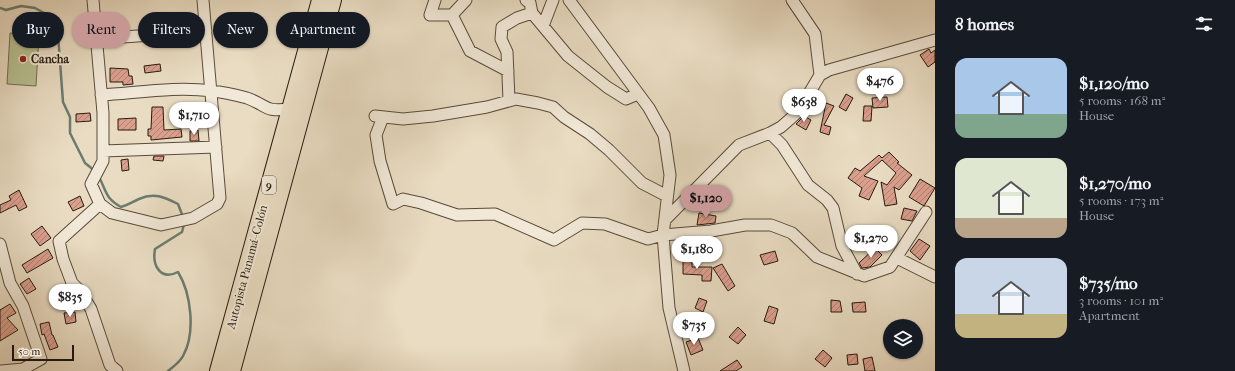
<!DOCTYPE html>
<html lang="en">
<head>
<meta charset="utf-8">
<style>
  body { margin:0; font-family:"IM FELL French Canon",serif; background:#20242c; color:#f1f3f6; height:100vh; display:flex; flex-direction:column; font-size:15px; white-space:nowrap }
  * { box-sizing:border-box; margin:0 }
  p { font-size:13px; color:#9ea1a6 }
  .icon { flex:none; width:22px; height:22px; fill:none; stroke:currentColor; stroke-width:2; stroke-linecap:round; stroke-linejoin:round }
  .map { position:relative; flex:1; overflow:hidden }
  .details { display:flex; flex-direction:column; background:#171b24; width:300px }
  .details>* { flex:none }
  .guide { position:absolute; left:12px; top:12px; width:380px; height:36px; display:flex; gap:8px }
  .buttons { position:absolute; left:883px; top:319px; display:grid; gap:8px }
  .buttons a { display:grid; place-items:center; width:40px; height:40px; border-radius:50%; background:#171b24; box-shadow:0 1px 3px #0004; font-size:20px }
  .scale { position:absolute; left:12px; bottom:10px; width:62px; box-sizing:border-box; padding-left:4px; border:2px solid #271b0f; border-top:0; font-size:11px; line-height:14px; white-space:nowrap; color:#271b0f; -webkit-text-stroke:3px #f1e8d7; paint-order:stroke }
  .price { position:absolute; translate:-50% -34px; padding:0 9px; border-radius:14px; background:#fff; color:#222; font-size:13px; line-height:26px; filter:drop-shadow(0 1px 2px #0008) }
  .price::after { content:''; position:absolute; left:50%; top:24px; width:12px; height:9px; margin-left:-6px; background:inherit; clip-path:polygon(0 0,100% 0,50% 100%) }
  .price.current { background:#c59692; color:#111 }
  ul { padding:0; list-style:none }
  li { display:flex; align-items:center; gap:12px; height:100px; padding:0 20px }
  li span { display:grid; place-items:center; flex:none; width:112px; height:80px; border-radius:12px; color:#555 }
  li>.icon { margin-inline-start:auto }
  span .icon { width:48px; height:48px; fill:#fffc; stroke-width:1 }
  li b { font-size:17px }
  h2 { display:flex; justify-content:space-between; align-items:center; height:48px; padding:0 20px; font-size:17px }
  .tag { padding:0 14px; border-radius:18px; background:#171b24; box-shadow:0 1px 3px #0004; font-size:14px; line-height:36px }
  .tag.current { background:#c59692; color:#111 }
  main { display:flex; flex:1; min-height:0 }
  .map>svg:first-child { display:block }
</style>
</head>
<body>
<main>
<div class="map">
<svg width="935" height="371" viewBox="0 0 935 371">
  <defs>
    <pattern id="building-hatch" width="6" height="6" patternUnits="userSpaceOnUse"><rect width="6" height="6" fill="#db9f8e"/><path d="M-1 1l2-2M0 6l6-6M5 7l2-2" fill="none" stroke="#b28172"/></pattern>
  </defs>
  <rect width="100%" height="100%" fill="#e9dcc2"/>
  <filter id="stains"><feTurbulence type="fractalNoise" baseFrequency=".005" numOctaves="4"/><feColorMatrix values="0 0 0 0 .2 0 0 0 0 .09 0 0 0 0 .02 0 0 0 .5 -.17"/></filter>
  <radialGradient id="worn" r=".72"><stop offset=".6" stop-color="#630" stop-opacity="0"/><stop offset="1" stop-color="#630" stop-opacity=".3"/></radialGradient>
  <!-- grass -->
  <path fill="#b8c092" stroke="#706e50" d="M 10,33 L 39,35 L 36,86 L 7,84 Z"/>
  <g fill="none" stroke-linecap="round" stroke-linejoin="round">
    <!-- stream -->
    <path stroke="#6a7c70" stroke-width="2.5" d="M 0,8 L 6,10 L 21,6 L 35,8 L 46,14 L 54,23 L 58,35 L 63,102 L 70,117 L 70,133 L 85,163 L 95,171
      M 99,177 C 107,192 105,198 121,207 C 128,205 132,202 139,199 C 154,192 164,197 178,204 L 183,217
      M 168,371 C 173,367 180,362 183,356 C 196,333 191,293 178,272 C 160,281 152,265 155,249 L 182,232 L 184,224"/>
  </g>
  <!-- building -->
  <path fill="url(#building-hatch)" stroke="#271b0f" d="M 929,49 L 931,53 L 935,50 L 935,62 L 928,67 L 920,55 Z
    M 160,64 L 161,71 L 145,73 L 144,66 Z
    M 110,68 L 128,69 L 129,76 L 132,76 L 133,84 L 123,85 L 123,82 L 110,82 Z
    M 846,94 L 853,98 L 846,111 L 839,107 Z
    M 887,97 L 888,107 L 873,108 L 872,98 Z
    M 826,103 L 834,106 L 824,125 L 831,127 L 829,135 L 820,132 Z
    M 864,106 L 872,106 L 871,121 L 863,121 Z
    M 152,107 L 163,107 L 164,130 L 181,129 L 182,137 L 151,140 L 151,136 L 148,136 L 148,129 L 151,129 Z
    M 90,113 L 91,121 L 76,122 L 76,114 Z
    M 804,116 L 811,120 L 806,130 L 796,124 Z
    M 136,118 L 136,130 L 118,130 L 118,119 Z
    M 198,130 L 199,141 L 190,141 L 190,131 Z
    M 889,152 L 899,162 L 897,163 L 912,175 L 899,190 L 894,187 L 897,204 L 885,206 L 881,182 L 887,185 L 896,173 L 882,160 L 864,176 L 878,181 L 869,200 L 859,196 L 862,188 L 848,178 L 855,168 L 860,171 L 879,155 L 882,158 Z
    M 154,156 L 164,156 L 163,161 L 153,160 Z
    M 128,159 L 129,170 L 122,171 L 121,160 Z
    M 920,179 L 935,188 L 924,206 L 909,197 Z
    M 19,190 L 27,207 L 19,211 L 16,205 L 0,213 L 0,205 L 11,200 L 9,196 Z
    M 80,196 L 84,206 L 73,211 L 68,202 Z
    M 904,208 L 917,211 L 912,221 L 901,219 Z
    M 699,213 L 716,216 L 715,223 L 697,225 Z
    M 42,226 L 51,238 L 40,246 L 31,234 Z
    M 919,239 L 930,246 L 920,260 L 910,251 Z
    M 875,248 L 882,255 L 870,267 L 862,268 L 859,263 Z
    M 48,249 L 53,258 L 27,273 L 22,265 Z
    M 775,251 L 778,261 L 764,265 L 760,255 Z
    M 683,259 L 692,260 L 692,267 L 712,267 L 711,281 L 702,281 L 702,275 L 683,274 Z
    M 722,264 L 735,286 L 728,291 L 713,268 Z
    M 29,278 L 36,289 L 27,294 L 20,284 Z
    M 699,298 L 707,301 L 703,312 L 695,308 Z
    M 831,300 L 840,301 L 842,312 L 831,312 Z
    M 865,302 L 866,312 L 853,312 L 852,303 Z
    M 10,304 L 16,313 L 7,318 L 18,330 L 0,341 L 0,310 Z
    M 769,306 L 778,309 L 774,324 L 764,321 Z
    M 75,312 L 76,322 L 66,324 L 64,313 Z
    M 49,322 L 52,335 L 53,335 L 58,347 L 50,350 L 44,334 L 42,335 L 40,324 Z
    M 738,327 L 746,335 L 738,344 L 729,337 Z
    M 698,338 L 703,350 L 691,355 L 686,342 Z
    M 823,350 L 832,358 L 825,367 L 815,359 Z
    M 857,354 L 858,364 L 848,365 L 847,355 Z
    M 872,357 L 875,371 L 865,371 L 863,359 Z
    M 737,360 L 742,367 L 736,371 L 720,371 Z"/>
  <g fill="none" stroke-linecap="round" stroke-linejoin="round">
    <defs>
      <path id="minor" d="M 93,0 L 103,113 L 103,161 L 91,184 L 100,204 L 59,241 L 63,259 L 72,283 L 80,291 L 91,309 L 110,365 L 117,371
        M 435,0 L 430,15 L 452,15 L 466,0
        M 526,0 L 530,3 L 532,13
        M 569,0 L 649,108 L 664,135 L 670,175 L 663,235 L 669,308 L 684,371
        M 792,0 L 815,34 L 820,75
        M 452,15 L 470,51 L 508,71
        M 543,26 L 553,0
        M 96,39 L 206,31
        M 101,95 C 136,93 177,86 211,91 C 223,92 236,95 247,98 C 269,106 263,112 290,109
        M 509,100 L 507,52 L 501,39 L 502,27 L 517,18 L 532,13 L 568,56 L 607,87 L 626,99 L 638,94
        M 375,116 L 403,119 L 433,116 L 487,107 L 516,99 L 538,103 L 553,107 L 564,117 L 590,134 L 609,150 L 642,183 L 667,196
        M 383,117 L 376,135 L 380,161 L 393,204 L 403,199 L 421,203 L 457,215 L 495,214 L 554,240 L 582,223 L 605,224 L 648,239 L 663,235 L 711,231 L 745,225 L 771,225 L 792,233 L 817,257 L 864,276 L 890,267 L 926,212
        M 770,133 L 782,145 L 808,185 L 827,200 L 833,208 L 842,246 L 857,274
        M 103,151 L 216,147
        M 100,204 L 112,213 L 161,225 L 193,218 L 217,204 L 220,198 L 203,0
        M 665,220 L 739,145 L 770,133 L 781,127 L 798,112 L 820,75 L 829,70 L 935,40
        M 0,244 L 10,283 L 23,306 L 41,359 L 23,369 L 1,371
        M 897,258 L 935,277"/>
      <path id="highway" d="M 218,371 L 320,0
        M 232,371 L 333,0"/>
    </defs>
    <!-- minor casing -->
    <use href="#minor" stroke="#584b3c" stroke-width="13"/>
    <!-- highway casing -->
    <use href="#highway" stroke="#271b0f" stroke-width="18"/>
    <!-- minor -->
    <use href="#minor" stroke="#f1e8d7" stroke-width="11"/>
    <!-- highway -->
    <use href="#highway" stroke="#e9dcc2" stroke-width="16"/>
  </g>
  <!-- markers -->
  <circle fill="#8f2418" stroke="#f1e8d7" stroke-width="1.5" cx="23" cy="59" r="4"/>
  <g text-anchor="middle" dominant-baseline="central" stroke-width="4" stroke-linejoin="round" paint-order="stroke">
    <!-- shield labels -->
    <rect fill="#f1e8d7" stroke="#64584b" stroke-width="1" x="262" y="176" width="14" height="18" rx="3"/>
    <g font-size="11" font-weight="bold" fill="#271b0f">
      <text x="269" y="185">9</text>
    </g>
    <!-- poi labels -->
    <g font-size="12" font-weight="bold" fill="#271b0f" stroke="#f1e8d7" text-anchor="start">
      <text x="31" y="59">Cancha</text>
    </g>
    <!-- street labels -->
    <g font-size="12" fill="#271b0f" stroke="#f1e8d7">
      <text transform="translate(247 267) rotate(-75)">Autopista Panamá–Colón</text>
    </g>
  </g>
  <rect width="100%" height="100%" filter="url(#stains)"/>
  <rect width="100%" height="100%" fill="url(#worn)"/>
</svg>
<div class="buttons">
<a><svg class="icon" aria-label="layers" viewBox="0 0 24 24"><path d="M12 4l9 5-9 5-9-5zM3 14l9 5 9-5"/></svg></a>
</div>
<div class="scale">50 m</div>
<b class="price" style="left:880px;top:102px">$476</b>
<b class="price" style="left:804px;top:123px">$638</b>
<b class="price" style="left:194px;top:136px">$1,710</b>
<b class="price current" style="left:706px;top:219px">$1,120</b>
<b class="price" style="left:871px;top:259px">$1,270</b>
<b class="price" style="left:697px;top:270px">$1,180</b>
<b class="price" style="left:70px;top:318px">$835</b>
<b class="price" style="left:694px;top:346px">$735</b>
<div class="guide">
<a class="tag">Buy</a>
<a class="tag current">Rent</a>
<a class="tag">Filters</a>
<a class="tag">New</a>
<a class="tag">Apartment</a>
</div>
</div>
<section class="details">
<h2>8 homes<svg class="icon" aria-label="filters" viewBox="0 0 24 24"><path d="M4 7h16M4 17h16"/><circle cx="9" cy="7" r="2"/><circle cx="15" cy="17" r="2"/></svg></h2>
<ul>
<li><span style="background:linear-gradient(#a9c7e8 70%,#7fa58c 0)"><svg class="icon" aria-label="home" viewBox="0 0 24 24"><path d="M3 11l9-7 9 7M6 9v11h12V9"/></svg></span><div><b>$1,120/mo</b><p>5 rooms · 168 m²</p><p>House</p></div></li>
<li><span style="background:linear-gradient(#dfe7d0 75%,#b9a48a 0)"><svg class="icon" aria-label="home" viewBox="0 0 24 24"><path d="M3 11l9-7 9 7M6 9v11h12V9"/></svg></span><div><b>$1,270/mo</b><p>5 rooms · 173 m²</p><p>House</p></div></li>
<li><span style="background:linear-gradient(#c9d6e8 70%,#c2b280 0)"><svg class="icon" aria-label="home" viewBox="0 0 24 24"><path d="M3 11l9-7 9 7M6 9v11h12V9"/></svg></span><div><b>$735/mo</b><p>3 rooms · 101 m²</p><p>Apartment</p></div></li>
</ul>
</section>
</main>
</body>
</html>
